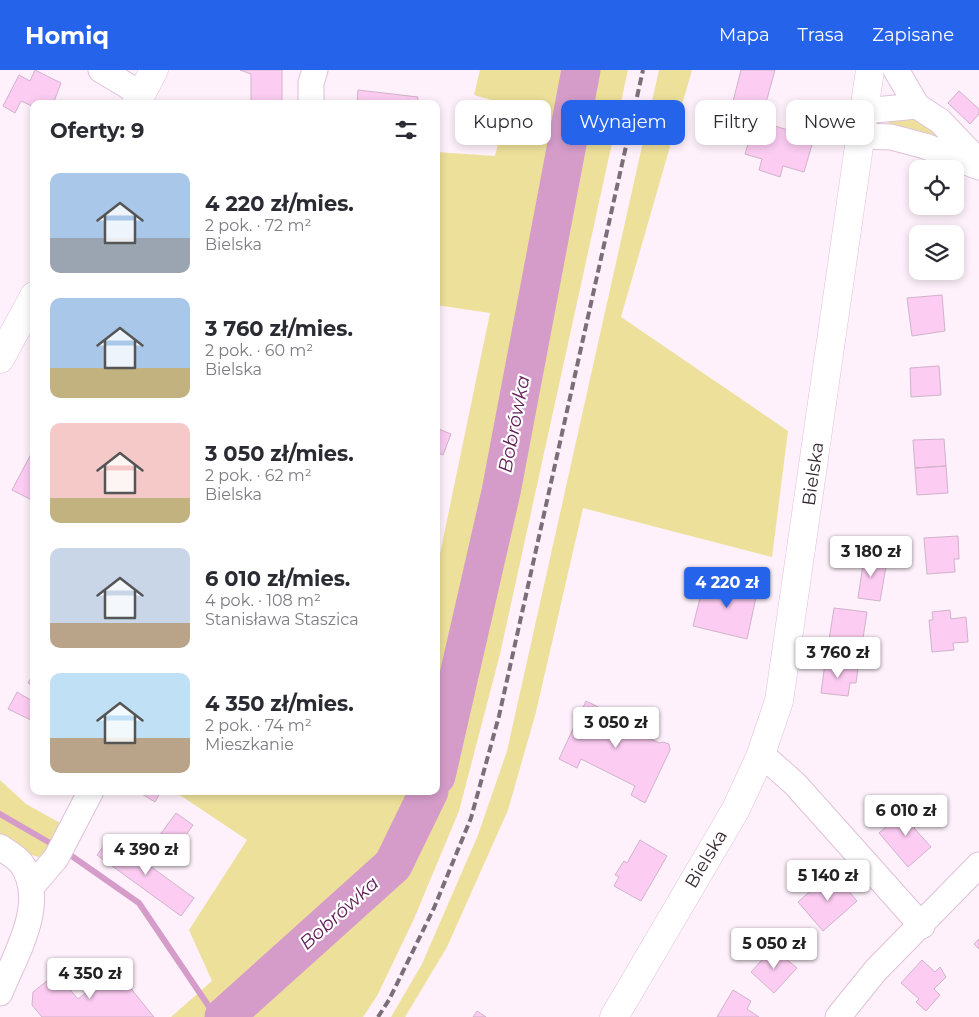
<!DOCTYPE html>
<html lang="pl">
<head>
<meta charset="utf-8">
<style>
  body { margin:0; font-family:Montserrat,sans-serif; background:#f7f7f7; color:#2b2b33; height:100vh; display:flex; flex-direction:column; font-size:19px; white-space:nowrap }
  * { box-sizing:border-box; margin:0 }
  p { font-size:16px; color:#7c7c81 }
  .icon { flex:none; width:28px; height:28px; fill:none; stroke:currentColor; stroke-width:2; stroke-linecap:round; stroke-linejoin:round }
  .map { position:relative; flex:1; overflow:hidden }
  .panel { position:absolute; left:30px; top:30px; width:410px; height:695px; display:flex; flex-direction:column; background:#fff; border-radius:10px; box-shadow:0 2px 8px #0003 }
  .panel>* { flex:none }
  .banner { position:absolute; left:455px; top:30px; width:449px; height:45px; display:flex; gap:10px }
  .tools { position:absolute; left:909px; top:90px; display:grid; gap:10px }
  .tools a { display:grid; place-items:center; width:55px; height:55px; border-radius:10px; background:#fff; box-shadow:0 2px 8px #0003; font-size:25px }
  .price { position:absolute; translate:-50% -42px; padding:0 11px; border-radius:5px; background:#fff; color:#222; font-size:16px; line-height:32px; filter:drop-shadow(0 1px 2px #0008) }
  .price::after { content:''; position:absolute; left:50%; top:30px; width:15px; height:11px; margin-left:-8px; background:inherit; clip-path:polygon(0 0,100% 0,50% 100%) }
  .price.active { background:#2563eb; color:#fff }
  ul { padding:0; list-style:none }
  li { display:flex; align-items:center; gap:15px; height:125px; padding:0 20px }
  li span { display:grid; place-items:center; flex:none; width:140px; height:100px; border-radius:10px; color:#555 }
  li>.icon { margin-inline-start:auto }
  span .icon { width:60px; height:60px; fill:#fffc; stroke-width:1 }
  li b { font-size:21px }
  h2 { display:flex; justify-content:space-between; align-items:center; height:60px; padding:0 20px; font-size:21px }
  .tag { padding:0 18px; border-radius:10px; background:#fff; box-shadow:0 2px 8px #0003; font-size:18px; line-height:45px }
  .tag.active { background:#2563eb; color:#fff }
  header { display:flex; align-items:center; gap:30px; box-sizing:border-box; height:70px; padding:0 25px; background:#2563eb; color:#fff }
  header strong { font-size:24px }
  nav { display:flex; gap:28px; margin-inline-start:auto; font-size:18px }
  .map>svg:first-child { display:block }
</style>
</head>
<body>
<header>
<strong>Homiq</strong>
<nav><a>Mapa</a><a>Trasa</a><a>Zapisane</a></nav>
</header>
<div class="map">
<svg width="979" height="947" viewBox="0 0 979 947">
  <rect width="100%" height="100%" fill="#fef1fb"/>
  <!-- green -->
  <path fill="#ede09b" d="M 480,0 L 628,0 L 500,584 L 459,741 L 413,851 L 377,926 L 363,947 L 171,947 L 212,911 L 189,860 L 247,770 L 174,721 L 436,721 L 436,503 L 490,243 L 436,235 L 436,82 L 495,86 L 508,35 L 474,25 Z
    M 659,0 L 692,0 L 621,247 L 788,361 L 772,487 L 583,438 L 536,642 L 508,740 L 447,877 L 405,947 L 391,947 L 422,894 L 478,765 L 507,681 Z
    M 905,43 L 954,73 C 935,68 895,64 884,48 Z
    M 0,710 L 26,734 L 62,754 L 54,765 L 54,770 L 42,788 L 25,783 L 0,764 Z"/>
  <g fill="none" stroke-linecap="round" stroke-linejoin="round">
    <!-- stream -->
    <path stroke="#d59cca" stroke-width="6" d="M 0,744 L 57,777
      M 66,782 L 139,833 L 216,947"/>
    <!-- river -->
    <path stroke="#d59cca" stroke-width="39" d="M 436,706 L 501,422 L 581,0
      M 224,947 L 393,795 L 429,721"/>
  </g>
  <!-- building -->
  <path fill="#fcccf2" stroke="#d0b3ca" d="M 35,0 L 61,13 L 53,34 L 42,32 L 34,34 L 34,37 L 21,31 L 15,43 L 3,36 L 19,5 L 30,11 Z
    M 240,0 L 282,0 L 282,34 L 251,34 L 251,4 Z
    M 741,0 L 775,0 L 762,47 L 731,39 Z
    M 358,20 L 418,27 L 417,34 L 357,34 Z
    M 959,21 L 979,39 L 979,44 L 970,54 L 948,33 Z
    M 755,50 L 814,68 L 804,102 L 783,96 L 780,107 L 759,100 L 762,89 L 745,84 Z
    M 942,225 L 945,261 L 912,266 L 907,228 Z
    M 939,296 L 941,325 L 911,327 L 910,298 Z
    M 436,358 L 451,364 L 443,385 L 436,382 Z
    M 944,369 L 946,396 L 915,398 L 913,370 Z
    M 31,384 L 34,386 L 34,431 L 12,420 Z
    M 946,396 L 948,423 L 917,425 L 915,398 Z
    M 958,466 L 959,489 L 954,489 L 955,502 L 927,504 L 924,468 Z
    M 861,479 L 872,480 L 870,493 L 886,496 L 880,531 L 858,528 L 863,494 L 859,493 Z
    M 714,508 L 758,518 L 747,569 L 693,556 L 701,524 L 709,526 Z
    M 834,538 L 867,542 L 860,588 L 838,585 L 840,572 L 829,570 Z
    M 950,540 L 951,549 L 966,547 L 968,572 L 953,573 L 954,580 L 932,582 L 929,550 L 933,550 L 932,542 Z
    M 825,593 L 858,598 L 856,613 L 850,613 L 848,626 L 821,623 Z
    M 34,602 L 34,617 L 28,613 Z
    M 17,622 L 34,632 L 33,651 L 8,639 Z
    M 586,631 L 639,657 L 637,662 L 659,673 L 663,672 L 669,674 L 670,680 L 645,733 L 631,725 L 635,716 L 581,689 L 577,698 L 559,689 Z
    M 137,721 L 161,721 L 155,732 Z
    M 910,736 L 922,750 L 914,758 L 931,777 L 908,797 L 879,763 Z
    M 176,743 L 193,755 L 171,786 L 154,773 Z
    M 110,767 L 194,828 L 181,846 L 97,785 Z
    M 640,770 L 667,786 L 641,831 L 614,816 L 619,807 L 615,805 L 624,791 L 627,793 Z
    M 832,802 L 857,831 L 823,861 L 798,832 Z
    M 979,869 L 979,879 L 974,874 Z
    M 773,878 L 797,898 L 774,923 L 751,902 Z
    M 922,890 L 935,902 L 940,897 L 946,907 L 934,919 L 940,925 L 926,941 L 916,932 L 919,929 L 901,913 Z
    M 115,899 L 154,947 L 42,947 L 32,935 L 33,922 L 52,907 L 60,917 L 65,914 L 78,929 Z
    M 733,920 L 751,931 L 747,939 L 759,947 L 717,947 Z
    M 477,941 L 486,947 L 473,947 Z"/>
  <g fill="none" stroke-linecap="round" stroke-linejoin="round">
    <defs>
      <path id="minor" d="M 101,0 L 141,24
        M 896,0 L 917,36
        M 311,34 L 311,13 L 315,0
        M 864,41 L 917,36 L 940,51 L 979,92
        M 861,66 L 891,67 L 925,76 L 979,97
        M 760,687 L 769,691 L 795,714 L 922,856
        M 0,777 C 6,781 16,787 21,793 C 49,832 15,885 0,923
        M 32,816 L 56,788 L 91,721
        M 838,947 L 876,900 L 979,795"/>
      <path id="tertiary" d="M 136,34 L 154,0
        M 0,289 L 34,226
        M 614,947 L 736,739 L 760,687 L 779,631 L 870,0"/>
    </defs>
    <!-- minor casing -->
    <use href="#minor" stroke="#dfc1d8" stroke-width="27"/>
    <!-- tertiary casing -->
    <use href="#tertiary" stroke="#dfc1d8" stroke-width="29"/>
    <!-- minor -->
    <use href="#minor" stroke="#fff" stroke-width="25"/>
    <!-- tertiary -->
    <use href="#tertiary" stroke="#fff" stroke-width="28"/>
    <!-- rail -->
    <path stroke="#7a6e77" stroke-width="4" stroke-dasharray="8 4" stroke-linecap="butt" d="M 378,947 L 389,930 L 434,838 L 471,748 L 499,646 L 643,0"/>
  </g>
  <g text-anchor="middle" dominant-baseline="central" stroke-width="4.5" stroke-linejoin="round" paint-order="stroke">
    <!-- street labels -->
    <g font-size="18" fill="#352932" stroke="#fff">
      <text transform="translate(813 404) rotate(-82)">Bielska</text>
      <text transform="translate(706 789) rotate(-59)">Bielska</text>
    </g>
    <!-- water labels -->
    <g font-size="19" font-style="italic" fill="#63205a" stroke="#fff">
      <text transform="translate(514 354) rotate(-79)">Bobrówka</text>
      <text transform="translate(339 843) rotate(-42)">Bobrówka</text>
    </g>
  </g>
</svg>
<div class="tools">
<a><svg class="icon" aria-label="locate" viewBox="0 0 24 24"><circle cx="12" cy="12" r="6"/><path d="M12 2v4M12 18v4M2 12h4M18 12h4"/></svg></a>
<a><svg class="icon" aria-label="layers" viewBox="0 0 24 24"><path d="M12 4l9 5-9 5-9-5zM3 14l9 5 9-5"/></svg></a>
</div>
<b class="price" style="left:871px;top:508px">3 180 zł</b>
<b class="price active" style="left:727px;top:539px">4 220 zł</b>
<b class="price" style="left:838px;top:609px">3 760 zł</b>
<b class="price" style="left:616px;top:679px">3 050 zł</b>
<b class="price" style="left:906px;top:767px">6 010 zł</b>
<b class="price" style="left:146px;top:806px">4 390 zł</b>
<b class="price" style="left:828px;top:832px">5 140 zł</b>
<b class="price" style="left:774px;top:900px">5 050 zł</b>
<b class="price" style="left:90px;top:930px">4 350 zł</b>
<div class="banner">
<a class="tag">Kupno</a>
<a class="tag active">Wynajem</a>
<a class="tag">Filtry</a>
<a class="tag">Nowe</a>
</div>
<section class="panel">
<h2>Oferty: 9<svg class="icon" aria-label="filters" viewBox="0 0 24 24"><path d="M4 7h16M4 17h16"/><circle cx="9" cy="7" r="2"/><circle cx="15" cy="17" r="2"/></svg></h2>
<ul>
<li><span style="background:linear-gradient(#a9c7e8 65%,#9aa5b1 0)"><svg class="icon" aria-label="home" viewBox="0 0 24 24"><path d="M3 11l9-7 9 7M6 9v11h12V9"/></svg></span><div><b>4 220 zł/mies.</b><p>2 pok. · 72 m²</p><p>Bielska</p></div></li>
<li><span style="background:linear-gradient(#a9c7e8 70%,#c2b280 0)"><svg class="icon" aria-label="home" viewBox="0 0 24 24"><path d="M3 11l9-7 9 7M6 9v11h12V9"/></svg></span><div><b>3 760 zł/mies.</b><p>2 pok. · 60 m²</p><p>Bielska</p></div></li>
<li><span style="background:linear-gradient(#f6c9c9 75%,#c2b280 0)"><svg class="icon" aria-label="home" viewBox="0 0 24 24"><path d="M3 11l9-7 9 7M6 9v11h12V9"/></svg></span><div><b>3 050 zł/mies.</b><p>2 pok. · 62 m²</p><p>Bielska</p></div></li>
<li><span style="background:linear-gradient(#c9d6e8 75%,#b9a48a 0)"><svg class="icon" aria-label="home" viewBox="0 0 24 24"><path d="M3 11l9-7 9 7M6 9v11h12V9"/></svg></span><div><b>6 010 zł/mies.</b><p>4 pok. · 108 m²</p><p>Stanisława Staszica</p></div></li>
<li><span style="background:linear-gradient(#bfe0f5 65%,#b9a48a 0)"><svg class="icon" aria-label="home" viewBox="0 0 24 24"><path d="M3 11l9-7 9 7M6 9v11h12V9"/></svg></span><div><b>4 350 zł/mies.</b><p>2 pok. · 74 m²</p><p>Mieszkanie</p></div></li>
</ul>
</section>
</div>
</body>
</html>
